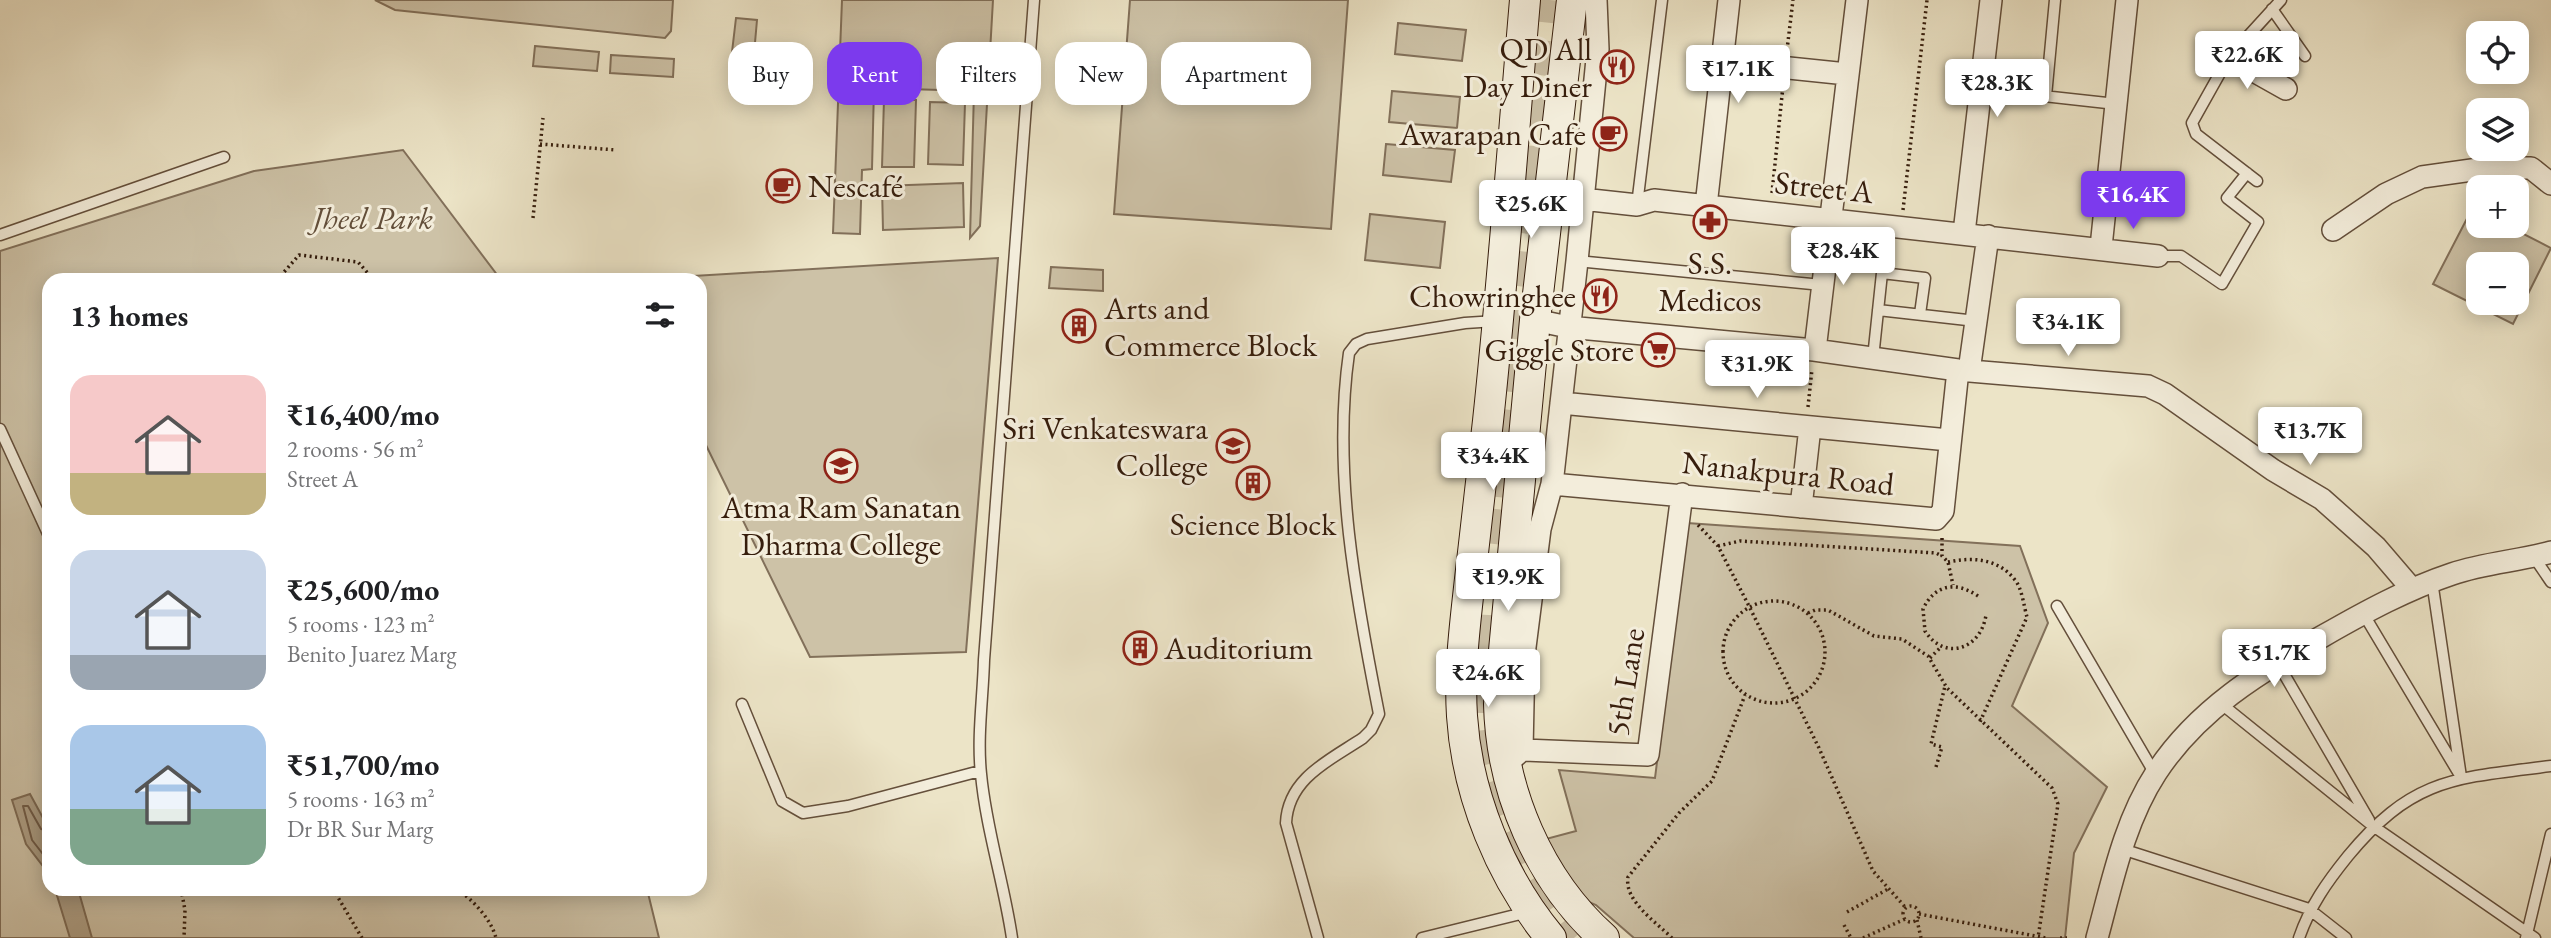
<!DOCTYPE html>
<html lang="en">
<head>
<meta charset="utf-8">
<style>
  body { margin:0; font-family:"EB Garamond",serif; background:#f6f6f6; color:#202124; height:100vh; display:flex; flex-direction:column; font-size:26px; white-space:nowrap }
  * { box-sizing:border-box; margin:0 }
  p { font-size:23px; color:#757577 }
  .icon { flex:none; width:38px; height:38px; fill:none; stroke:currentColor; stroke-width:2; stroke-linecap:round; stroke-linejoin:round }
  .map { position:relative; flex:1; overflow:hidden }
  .panel { position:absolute; left:42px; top:273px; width:665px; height:623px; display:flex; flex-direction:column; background:#fff; border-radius:21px; box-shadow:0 4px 18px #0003 }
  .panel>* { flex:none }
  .hud { position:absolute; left:728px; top:42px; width:665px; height:63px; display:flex; gap:14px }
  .fabs { position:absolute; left:2466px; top:21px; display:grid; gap:14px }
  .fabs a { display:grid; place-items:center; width:63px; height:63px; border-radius:14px; background:#fff; box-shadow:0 4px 18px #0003; font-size:35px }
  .price { position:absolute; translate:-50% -60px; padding:0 16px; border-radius:7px; background:#fff; color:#222; font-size:23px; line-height:46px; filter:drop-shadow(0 2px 4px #0008) }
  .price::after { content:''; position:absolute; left:50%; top:42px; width:21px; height:16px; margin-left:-10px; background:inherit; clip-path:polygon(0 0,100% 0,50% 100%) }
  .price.active { background:#7c3aed; color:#fff }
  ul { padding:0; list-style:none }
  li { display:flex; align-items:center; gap:21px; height:175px; padding:0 28px }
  li span { display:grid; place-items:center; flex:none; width:196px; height:140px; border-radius:21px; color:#555 }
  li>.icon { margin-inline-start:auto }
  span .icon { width:84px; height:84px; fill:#fffc; stroke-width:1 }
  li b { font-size:30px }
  h2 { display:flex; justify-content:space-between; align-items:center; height:84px; padding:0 28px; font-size:30px }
  .pill { padding:0 24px; border-radius:21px; background:#fff; box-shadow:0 4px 18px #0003; font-size:24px; line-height:63px }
  .pill.active { background:#7c3aed; color:#fff }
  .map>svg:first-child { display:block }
</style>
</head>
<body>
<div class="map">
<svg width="2551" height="938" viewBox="0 0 2551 938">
  <rect width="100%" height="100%" fill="#ece4c7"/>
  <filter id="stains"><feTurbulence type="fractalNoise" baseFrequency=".00286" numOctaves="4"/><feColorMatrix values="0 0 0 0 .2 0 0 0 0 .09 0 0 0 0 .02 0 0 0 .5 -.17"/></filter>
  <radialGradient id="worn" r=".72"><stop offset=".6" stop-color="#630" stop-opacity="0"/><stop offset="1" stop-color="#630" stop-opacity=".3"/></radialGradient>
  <!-- green -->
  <path fill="#cdc2a7" stroke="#82705a" stroke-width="2" fill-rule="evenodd" d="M 375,0 L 673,0 L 671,31 L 665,38 L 395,10 Z
    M 842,0 L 993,0 L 980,226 L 970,238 L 974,91 L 874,88 L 872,169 L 862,170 L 860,234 L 833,233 Z
    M 1130,0 L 1348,0 L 1331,229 L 1114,214 Z
    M 736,18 L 757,20 L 754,54 L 732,52 Z
    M 1398,23 L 1466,30 L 1462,61 L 1395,54 Z
    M 535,46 L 599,52 L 597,71 L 533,66 Z
    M 611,55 L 674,59 L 673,77 L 610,73 Z
    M 1392,91 L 1460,97 L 1457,128 L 1389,122 Z
    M 884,99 L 916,100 L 914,167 L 882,167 Z
    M 930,102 L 965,103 L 963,165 L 928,164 Z
    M 1386,144 L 1455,150 L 1451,182 L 1383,175 Z
    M 403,150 L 501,280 L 49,280 L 49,889 L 647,889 L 659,938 L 0,938 L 0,251 L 254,171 Z
    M 963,183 L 964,227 L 883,230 L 882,186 Z
    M 2473,207 L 2478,210 L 2478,226 L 2508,226 L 2551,248 L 2513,324 L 2433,284 ZM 2478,264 L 2516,264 L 2516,303 L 2478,303 Z
    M 1370,214 L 1445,222 L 1440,268 L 1365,260 Z
    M 998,258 L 966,652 L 810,657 L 700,433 L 700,280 L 626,280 Z
    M 1051,267 L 1103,270 L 1103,291 L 1049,288 Z
    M 1687,523 L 2020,546 L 2048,623 L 2012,706 L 2107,787 L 2074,853 L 2065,938 L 1634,938 L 1596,905 L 1582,899 L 1542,840 L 1576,831 L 1559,770 L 1655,778 Z"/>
  <!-- water -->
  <path fill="#aea087" stroke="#7e6c56" stroke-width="2" d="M 30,794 L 49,829 L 49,874 L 26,844 L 12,800 Z
    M 55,889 L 78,889 L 92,938 L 70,938 Z"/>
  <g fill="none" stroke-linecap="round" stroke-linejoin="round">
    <!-- shore -->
    <path stroke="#725e4a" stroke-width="2" d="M 49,831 L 41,829 L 28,806 L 23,806 L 32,840 L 49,862"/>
    <!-- primary-tunnel -->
    <path stroke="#c8bca2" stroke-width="35" stroke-dasharray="35 18" stroke-linecap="butt" d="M 1497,497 L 1550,0
      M 1480,678 C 1479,692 1476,707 1477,721 C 1482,793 1527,884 1574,938
      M 1486,703 L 1491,613 L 1507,473"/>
    <defs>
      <path id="lane" d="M 2272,9 L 2305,56
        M 1980,89 L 2116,104
        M 2046,96 L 2055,0
        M 2257,181 L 2196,134 L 2192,123 L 2229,57 L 2281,0
        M 1637,205 L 1662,0
        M 0,235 L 224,157
        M 2158,256 L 2181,256 L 2222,284 L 2258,222 L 2227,198 L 2247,173
        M 1577,261 L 1822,285
        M 1878,310 L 1976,321
        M 1873,358 L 1882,273 L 1925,278 L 1920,314
        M 0,429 L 49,536
        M 2534,557 L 2551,582
        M 2057,606 L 2155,774
        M 2363,613 L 2461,777 L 2432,581
        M 2277,662 L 2369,820
        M 2219,702 L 2373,826 L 2535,938
        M 742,704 L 782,801 L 803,813 L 848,806 L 980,771
        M 2122,849 L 2309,909 L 2346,938
        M 1012,938 C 1004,883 986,829 981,774 C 977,737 983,697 984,660 L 1034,0
        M 1318,938 L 1286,823 C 1288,778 1330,760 1363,738 L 1371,730 L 1379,714 C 1356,598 1332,471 1349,353 L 1356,344 L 1367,339 L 1465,323 L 1496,321
        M 1422,938 L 1528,912
        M 2299,938 C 2310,906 2327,882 2348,856 C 2413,777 2456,778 2551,766
        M 2526,938 L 2551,834"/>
      <path id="street" d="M 2229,57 L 2286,89
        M 1722,61 L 1847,74
        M 1582,199 L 1637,205 L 1654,200 L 2158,256
        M 1706,206 L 1729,0
        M 2333,230 L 2386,194 L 2422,177 L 2486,168 L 2531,168 L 2551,184
        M 1964,233 L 1991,0
        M 2101,247 L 2127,0
        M 1535,320 L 1568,327 L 1814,350 L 1958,370 L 2148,386 L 2165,394 L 2273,470 L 2322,499 L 2376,547 L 2412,589
        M 1815,350 L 1857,0
        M 1969,371 L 1988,236
        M 1561,403 L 1949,440
        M 1552,484 L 1936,519 L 1943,511 L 1958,370
        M 1801,507 L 1810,427
        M 1522,750 L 1648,755 L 1682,494
        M 1505,765 L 1522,750 L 1524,655 L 1540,529 L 1552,484 L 1577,261 L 1598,49 L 1596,0
        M 2097,938 C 2112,883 2124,822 2156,773 C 2197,710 2259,672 2323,636 C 2365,612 2407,589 2452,574 C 2484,563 2519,561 2551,552"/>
      <path id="secondary" d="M 1525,0 C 1513,140 1503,281 1488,421 C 1482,474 1476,526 1470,579 C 1465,624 1459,670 1462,716 C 1467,795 1501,878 1551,938
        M 1572,0 L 1535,320 L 1499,704 C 1501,791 1539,880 1604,938"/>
    </defs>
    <!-- lane casing -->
    <use href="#lane" stroke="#644f3b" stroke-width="13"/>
    <!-- street casing -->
    <use href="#street" stroke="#644f3b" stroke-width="24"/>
    <!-- secondary casing -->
    <use href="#secondary" stroke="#361d0c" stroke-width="32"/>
    <!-- path -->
    <path stroke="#361d0c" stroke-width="3.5" stroke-dasharray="2 3.5" stroke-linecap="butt" d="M 1787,50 L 1793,0
      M 540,144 L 616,150
      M 1772,193 L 1783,86
      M 1903,210 L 1927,0
      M 533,218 L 543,118
      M 1845,257 L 1876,260
      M 277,280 L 299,255 L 358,262 L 374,280
      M 1808,407 L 1812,369
      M 1698,525 L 1718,546 L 1749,606 L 1819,748 L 1873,871 L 1906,908
      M 1942,538 L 1942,556 L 1948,562 L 1953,585
      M 1718,546 L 1740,541 L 1936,553 L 1942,556
      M 1948,562 C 1972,557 1998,558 2015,580 C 2022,588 2024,607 2027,617 L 1980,722
      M 1978,596 C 1956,581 1935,584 1923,609 L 1925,631 C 1945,662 1981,649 1986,615
      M1723 652a51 51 0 1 1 102 0a51 51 0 1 1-102 0Z
      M 1808,613 L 1815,610 L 1828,610 L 1874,636 L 1902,639 L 1928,656 L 1947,688 L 2052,788 L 2058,804 L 2038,938
      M 1930,658 L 1941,647
      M 1936,767 L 1942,747 L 1931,744 L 1945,686
      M 181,889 L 185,910 L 184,938
      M 333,889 L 362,938
      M 457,889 C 473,900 491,919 496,938
      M1903 914a8 8 0 1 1 16 0a8 8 0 1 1-16 0Z
      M 1847,912 L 1888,889
      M 1919,914 L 2046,938
      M 1917,920 L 1921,938
      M 1844,925 L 1851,938
      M 1672,938 C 1656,922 1624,901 1628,877 L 1679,813 L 1712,781 L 1745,695
      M 1863,938 L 1905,919
      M 2060,938 L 2067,938"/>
    <!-- lane -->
    <use href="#lane" stroke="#f3eddb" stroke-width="10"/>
    <!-- street -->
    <use href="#street" stroke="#f3eddb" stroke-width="21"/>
    <!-- secondary -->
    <use href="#secondary" stroke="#f3eddb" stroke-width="30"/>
  </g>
  <!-- icons -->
  <defs>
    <symbol id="restaurant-ring" viewBox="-11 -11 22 22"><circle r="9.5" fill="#f3eddb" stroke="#8f2418" stroke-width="1.5"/><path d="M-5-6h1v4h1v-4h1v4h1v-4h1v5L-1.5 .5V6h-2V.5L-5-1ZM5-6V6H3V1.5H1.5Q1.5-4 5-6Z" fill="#8f2418"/></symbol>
    <symbol id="cafe-ring" viewBox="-11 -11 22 22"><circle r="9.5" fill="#f3eddb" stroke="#8f2418" stroke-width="1.5"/><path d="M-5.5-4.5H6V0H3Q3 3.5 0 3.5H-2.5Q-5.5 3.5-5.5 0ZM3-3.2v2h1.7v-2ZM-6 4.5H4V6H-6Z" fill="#8f2418"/></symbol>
    <symbol id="pharmacy-ring" viewBox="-11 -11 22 22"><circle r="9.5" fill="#f3eddb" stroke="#8f2418" stroke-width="1.5"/><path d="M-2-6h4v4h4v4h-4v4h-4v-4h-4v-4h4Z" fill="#8f2418"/></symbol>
    <symbol id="building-ring" viewBox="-11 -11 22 22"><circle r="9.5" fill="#f3eddb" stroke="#8f2418" stroke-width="1.5"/><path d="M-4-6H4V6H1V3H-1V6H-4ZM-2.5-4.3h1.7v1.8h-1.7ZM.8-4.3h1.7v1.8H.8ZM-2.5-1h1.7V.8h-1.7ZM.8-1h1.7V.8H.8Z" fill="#8f2418"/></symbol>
    <symbol id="supermarket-ring" viewBox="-11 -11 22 22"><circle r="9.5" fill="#f3eddb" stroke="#8f2418" stroke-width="1.5"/><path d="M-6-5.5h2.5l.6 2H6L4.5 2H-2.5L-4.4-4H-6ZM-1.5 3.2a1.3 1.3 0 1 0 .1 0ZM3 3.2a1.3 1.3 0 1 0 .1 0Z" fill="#8f2418"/></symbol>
    <symbol id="university-ring" viewBox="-11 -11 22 22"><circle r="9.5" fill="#f3eddb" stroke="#8f2418" stroke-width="1.5"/><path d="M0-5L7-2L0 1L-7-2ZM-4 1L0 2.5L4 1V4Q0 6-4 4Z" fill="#8f2418"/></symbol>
  </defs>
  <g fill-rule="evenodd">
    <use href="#restaurant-ring" x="1598" y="48" width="38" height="38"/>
    <use href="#cafe-ring" x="1591" y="115" width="38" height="38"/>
    <use href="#cafe-ring" x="764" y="167" width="38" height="38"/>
    <use href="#pharmacy-ring" x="1691" y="203" width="38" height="38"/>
    <use href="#restaurant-ring" x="1581" y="277" width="38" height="38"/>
    <use href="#building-ring" x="1060" y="307" width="38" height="38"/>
    <use href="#supermarket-ring" x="1639" y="331" width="38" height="38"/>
    <use href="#university-ring" x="1214" y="427" width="38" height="38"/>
    <use href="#university-ring" x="822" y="447" width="38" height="38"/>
    <use href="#building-ring" x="1234" y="464" width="38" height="38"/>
    <use href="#building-ring" x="1121" y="629" width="38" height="38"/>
  </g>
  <g text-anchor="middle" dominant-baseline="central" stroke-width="6" stroke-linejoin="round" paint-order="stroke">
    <!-- poi labels -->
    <g font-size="32" fill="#361d0c" stroke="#f3eddb" text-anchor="end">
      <text x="1592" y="49">QD All<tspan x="1592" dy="37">Day Diner</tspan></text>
      <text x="1586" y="134">Awarapan Cafe</text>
      <text x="808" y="186" text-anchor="start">Nescafé</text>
      <text x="1710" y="263" text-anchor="middle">S.S.<tspan x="1710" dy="37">Medicos</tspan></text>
      <text x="1576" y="296">Chowringhee</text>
      <text x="1104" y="308" text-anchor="start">Arts and<tspan x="1104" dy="37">Commerce Block</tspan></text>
      <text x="1634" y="350">Giggle Store</text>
      <text x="1208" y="428">Sri Venkateswara<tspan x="1208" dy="37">College</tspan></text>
      <text x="841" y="507" text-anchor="middle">Atma Ram Sanatan<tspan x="841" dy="37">Dharma College</tspan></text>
      <text x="1253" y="524" text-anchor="middle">Science Block</text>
      <text x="1164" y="648" text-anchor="start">Auditorium</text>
    </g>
    <!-- street labels -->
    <g font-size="32" fill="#361d0c" stroke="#f3eddb">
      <text transform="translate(1824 187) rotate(6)">Street A</text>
      <text transform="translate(1788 473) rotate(6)">Nanakpura Road</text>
      <text transform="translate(1625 682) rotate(-81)">5th Lane</text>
    </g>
    <!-- park labels -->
    <g font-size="32" font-style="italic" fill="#634f3a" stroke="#f3eddb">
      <text x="373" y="218">Jheel Park</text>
    </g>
  </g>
  <rect width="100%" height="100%" filter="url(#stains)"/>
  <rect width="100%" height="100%" fill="url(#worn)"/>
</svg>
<div class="fabs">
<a><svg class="icon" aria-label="locate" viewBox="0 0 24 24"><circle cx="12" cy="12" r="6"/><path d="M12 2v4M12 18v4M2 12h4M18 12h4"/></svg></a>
<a><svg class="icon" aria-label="layers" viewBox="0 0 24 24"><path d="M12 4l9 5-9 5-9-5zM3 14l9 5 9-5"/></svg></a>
<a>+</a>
<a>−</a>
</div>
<b class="price" style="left:2247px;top:91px">₹22.6K</b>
<b class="price" style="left:1738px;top:105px">₹17.1K</b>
<b class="price" style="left:1997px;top:119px">₹28.3K</b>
<b class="price active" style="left:2133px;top:231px">₹16.4K</b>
<b class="price" style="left:1531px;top:240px">₹25.6K</b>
<b class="price" style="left:1843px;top:287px">₹28.4K</b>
<b class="price" style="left:2068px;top:358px">₹34.1K</b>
<b class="price" style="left:1757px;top:400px">₹31.9K</b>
<b class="price" style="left:2310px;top:467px">₹13.7K</b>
<b class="price" style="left:1493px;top:492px">₹34.4K</b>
<b class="price" style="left:1508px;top:613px">₹19.9K</b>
<b class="price" style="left:2274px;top:689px">₹51.7K</b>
<b class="price" style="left:1488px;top:709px">₹24.6K</b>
<div class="hud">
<a class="pill">Buy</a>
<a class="pill active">Rent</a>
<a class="pill">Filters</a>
<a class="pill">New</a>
<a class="pill">Apartment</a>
</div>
<section class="panel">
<h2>13 homes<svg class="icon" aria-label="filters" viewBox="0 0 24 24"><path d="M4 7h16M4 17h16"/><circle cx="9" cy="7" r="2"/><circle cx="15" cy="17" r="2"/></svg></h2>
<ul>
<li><span style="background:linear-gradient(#f6c9c9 70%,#c2b280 0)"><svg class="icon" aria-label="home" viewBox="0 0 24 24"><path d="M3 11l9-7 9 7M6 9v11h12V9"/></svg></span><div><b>₹16,400/mo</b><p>2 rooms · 56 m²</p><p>Street A</p></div></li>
<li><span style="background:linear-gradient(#c9d6e8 75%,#9aa5b1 0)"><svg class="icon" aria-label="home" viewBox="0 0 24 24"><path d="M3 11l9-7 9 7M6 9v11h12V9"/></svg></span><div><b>₹25,600/mo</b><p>5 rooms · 123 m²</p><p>Benito Juarez Marg</p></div></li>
<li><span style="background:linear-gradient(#a9c7e8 60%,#7fa58c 0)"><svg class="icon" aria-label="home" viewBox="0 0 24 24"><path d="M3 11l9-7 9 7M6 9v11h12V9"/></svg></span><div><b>₹51,700/mo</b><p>5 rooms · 163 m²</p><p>Dr BR Sur Marg</p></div></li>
</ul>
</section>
</div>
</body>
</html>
